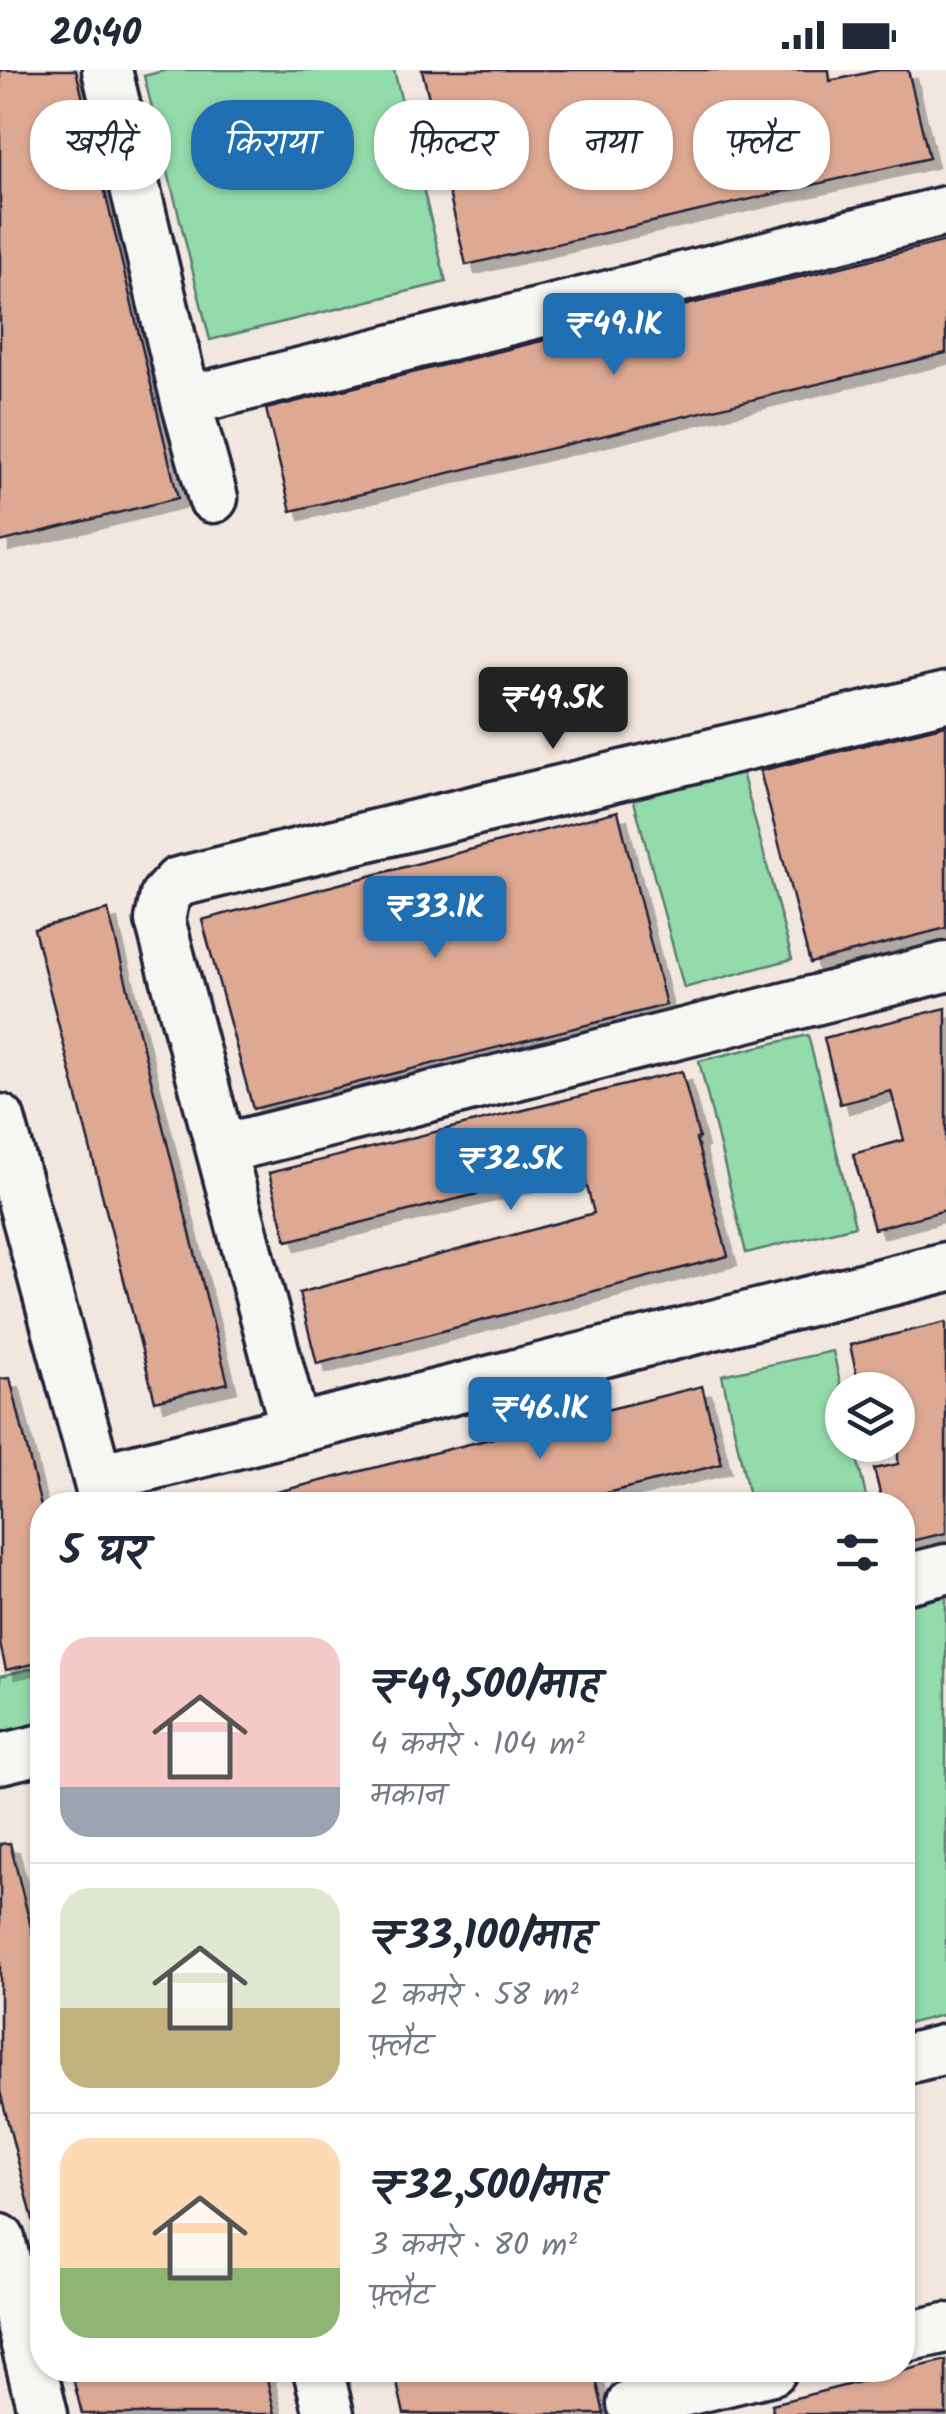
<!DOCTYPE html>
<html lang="hi">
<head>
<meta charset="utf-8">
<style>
  body { margin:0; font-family:Kalam,"Playpen Sans Deva",sans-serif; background:#f6f6f7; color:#1f2937; height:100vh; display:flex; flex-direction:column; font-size:38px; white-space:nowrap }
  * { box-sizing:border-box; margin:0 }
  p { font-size:32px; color:#747a83 }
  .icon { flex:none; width:55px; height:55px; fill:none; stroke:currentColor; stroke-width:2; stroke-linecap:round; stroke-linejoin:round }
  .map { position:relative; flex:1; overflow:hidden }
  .panel { position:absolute; left:30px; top:1422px; width:885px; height:890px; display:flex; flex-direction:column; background:#fff; border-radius:40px; box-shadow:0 2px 8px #0004 }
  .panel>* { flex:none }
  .hud { position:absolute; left:30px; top:30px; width:888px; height:90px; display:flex; gap:20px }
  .fabs { position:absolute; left:825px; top:1302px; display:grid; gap:20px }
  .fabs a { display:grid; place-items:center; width:90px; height:90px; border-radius:50%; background:#fff; box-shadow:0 2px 8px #0004; font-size:50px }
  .price { position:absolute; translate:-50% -85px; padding:0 22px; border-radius:10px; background:#1f6fb2; color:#fff; font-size:32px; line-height:65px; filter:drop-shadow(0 2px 5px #0008) }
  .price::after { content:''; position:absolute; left:50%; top:60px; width:30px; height:22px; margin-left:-15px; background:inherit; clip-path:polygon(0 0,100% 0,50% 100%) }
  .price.active { background:#222; color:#fff }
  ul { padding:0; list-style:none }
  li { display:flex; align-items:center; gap:30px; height:250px; padding:0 30px }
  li+li { border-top:2px solid #e0e1e3 }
  li span { display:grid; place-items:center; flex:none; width:280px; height:200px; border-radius:30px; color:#555 }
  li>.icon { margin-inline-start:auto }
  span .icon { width:120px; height:120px; fill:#fffc; stroke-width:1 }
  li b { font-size:42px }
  h2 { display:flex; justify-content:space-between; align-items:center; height:120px; padding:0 30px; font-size:42px }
  .chip { padding:0 35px; border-radius:40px; background:#fff; box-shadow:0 2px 8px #0004; font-size:35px; line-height:90px }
  .chip.active { background:#1f6fb2; color:#fff }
  .status { display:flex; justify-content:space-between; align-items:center; height:70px; padding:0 50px; background:#fff; direction:ltr }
  .status svg { height:28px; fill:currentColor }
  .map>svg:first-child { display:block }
</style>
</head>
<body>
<div class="status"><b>20:40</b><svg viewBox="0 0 49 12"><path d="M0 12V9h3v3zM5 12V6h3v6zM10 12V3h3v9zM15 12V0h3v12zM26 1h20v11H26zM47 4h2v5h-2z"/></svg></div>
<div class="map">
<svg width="946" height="2344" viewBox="0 0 946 2344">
  <defs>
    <filter id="shadow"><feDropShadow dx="9" dy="9" stdDeviation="0" flood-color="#0004"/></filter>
  </defs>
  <rect width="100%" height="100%" fill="#f1e7df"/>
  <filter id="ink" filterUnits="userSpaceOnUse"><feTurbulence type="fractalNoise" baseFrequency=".01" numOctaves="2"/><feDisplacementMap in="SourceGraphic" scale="20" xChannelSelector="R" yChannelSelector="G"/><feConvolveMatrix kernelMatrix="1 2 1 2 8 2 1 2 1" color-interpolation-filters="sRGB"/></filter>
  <g filter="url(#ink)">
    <!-- green -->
    <path fill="#93dbaa" stroke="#5a7e72" stroke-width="2.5" d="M 167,0 L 394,0 L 446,212 L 210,270 L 144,6 Z
      M 739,691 L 792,889 L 684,918 L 631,720 Z
      M 808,965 L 855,1156 L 746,1183 L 699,991 Z
      M 833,1281 L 842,1322 L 842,1375 L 854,1375 L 868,1435 L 751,1435 L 722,1305 Z
      M 946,1526 L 946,1944 L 903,1955 L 903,1537 Z
      M 42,1596 L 42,1654 L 0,1663 L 0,1606 Z"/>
    <!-- building -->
    <path fill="#dea993" stroke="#22223b" stroke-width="2.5" filter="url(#shadow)" d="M 0,0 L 76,0 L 178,428 L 0,472 Z
      M 422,0 L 829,0 L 830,11 L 880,0 L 908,0 L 929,88 L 466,195 L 444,101 L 447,100 Z
      M 946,171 L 946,283 L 291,441 L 266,339 Z
      M 946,655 L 946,858 L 810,893 L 760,701 Z
      M 618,741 L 666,935 L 253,1039 L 202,850 Z
      M 108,840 L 228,1313 L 155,1331 L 34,859 Z
      M 946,938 L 946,1140 L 874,1159 L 853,1084 L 904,1070 L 891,1021 L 840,1034 L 824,968 Z
      M 682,1001 L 699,1068 L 696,1069 L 728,1186 L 317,1294 L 299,1223 L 594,1143 L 582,1098 L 287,1171 L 269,1103 Z
      M 946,1252 L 946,1463 L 902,1473 L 902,1435 L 883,1435 L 874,1399 L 898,1394 L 898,1320 L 860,1320 L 850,1275 Z
      M 10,1308 L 42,1441 L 42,1592 L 6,1600 L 0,1574 L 0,1309 Z
      M 702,1316 L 722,1394 L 559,1435 L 267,1435 L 265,1425 Z
      M 10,1773 L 42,1901 L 42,2149 L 33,2150 L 0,2021 L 0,1774 Z
      M 946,2290 L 946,2344 L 773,2344 L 772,2334 Z
      M 71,2300 L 265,2300 L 275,2344 L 82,2344 Z
      M 394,2300 L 594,2300 L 604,2344 L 404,2344 Z"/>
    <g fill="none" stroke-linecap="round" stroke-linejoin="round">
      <defs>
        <path id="minor" d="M 107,0 L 186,331 L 213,428
          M 186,331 L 946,141
          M 0,1049 L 105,1435
          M 222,1079 L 946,897
          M 295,1359 L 160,850 L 165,826 L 178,812 L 946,627
          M 99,1408 L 946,1197
          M 902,1510 L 946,1499
          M 0,1689 L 42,1679
          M 902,1990 L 946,1979
          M 0,2169 L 43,2344
          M 902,2268 L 946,2258
          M 318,2300 L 329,2344
          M 632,2334 L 772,2300"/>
      </defs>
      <!-- minor casing -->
      <use href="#minor" stroke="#22223b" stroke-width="55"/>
      <!-- minor -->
      <use href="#minor" stroke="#f6f6f2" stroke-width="48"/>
    </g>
  </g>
</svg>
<div class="fabs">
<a><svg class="icon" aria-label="layers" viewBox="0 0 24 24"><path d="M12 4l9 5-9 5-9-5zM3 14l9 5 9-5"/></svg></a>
</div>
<b class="price" style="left:614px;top:308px">₹49.1K</b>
<b class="price active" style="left:553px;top:682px">₹49.5K</b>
<b class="price" style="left:435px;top:891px">₹33.1K</b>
<b class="price" style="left:511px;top:1143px">₹32.5K</b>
<b class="price" style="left:540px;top:1392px">₹46.1K</b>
<div class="hud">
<a class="chip">खरीदें</a>
<a class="chip active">किराया</a>
<a class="chip">फ़िल्टर</a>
<a class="chip">नया</a>
<a class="chip">फ़्लैट</a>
</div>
<section class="panel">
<h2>5 घर<svg class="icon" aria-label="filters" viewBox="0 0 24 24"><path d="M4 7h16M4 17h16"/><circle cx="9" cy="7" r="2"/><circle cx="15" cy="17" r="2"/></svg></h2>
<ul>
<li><span style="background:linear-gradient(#f6c9c9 75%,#9aa5b1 0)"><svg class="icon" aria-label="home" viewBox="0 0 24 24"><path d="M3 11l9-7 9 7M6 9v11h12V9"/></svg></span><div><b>₹49,500/माह</b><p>4 कमरे · 104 m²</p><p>मकान</p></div></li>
<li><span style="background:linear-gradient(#dfe7d0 60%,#c2b280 0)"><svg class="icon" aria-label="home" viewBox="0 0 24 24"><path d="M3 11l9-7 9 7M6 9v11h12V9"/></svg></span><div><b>₹33,100/माह</b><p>2 कमरे · 58 m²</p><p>फ़्लैट</p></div></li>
<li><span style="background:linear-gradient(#ffd9b3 65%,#8fb573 0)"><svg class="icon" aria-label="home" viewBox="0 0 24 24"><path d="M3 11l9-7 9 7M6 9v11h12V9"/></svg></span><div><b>₹32,500/माह</b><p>3 कमरे · 80 m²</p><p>फ़्लैट</p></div></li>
</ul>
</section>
</div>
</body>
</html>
